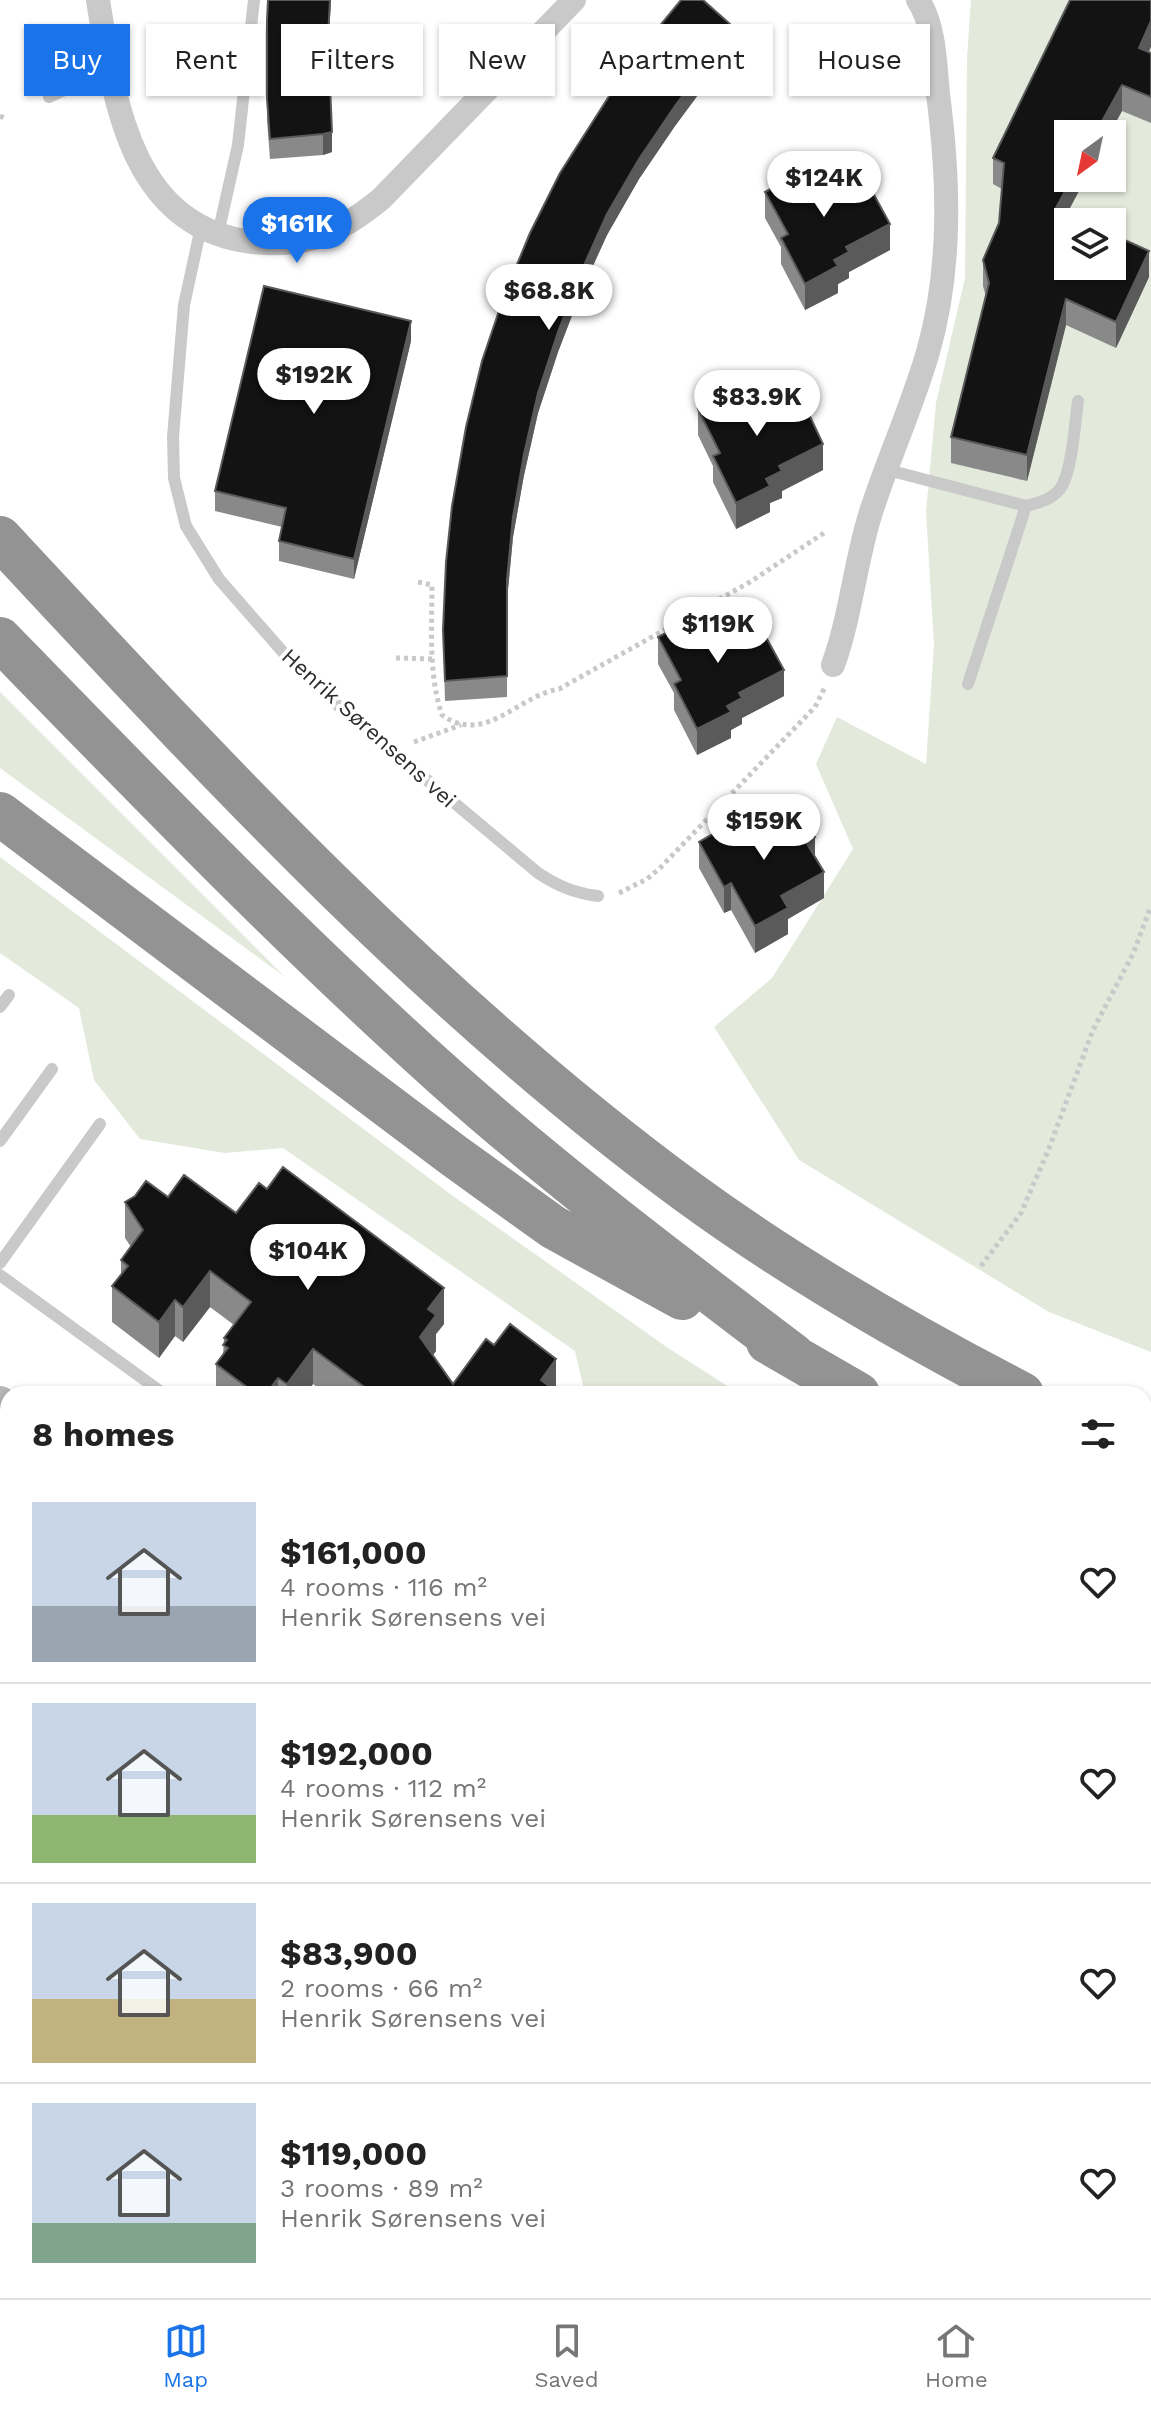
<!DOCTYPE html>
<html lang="en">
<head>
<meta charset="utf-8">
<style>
  body { margin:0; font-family:"Work Sans",sans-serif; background:#f6f6f6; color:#222; height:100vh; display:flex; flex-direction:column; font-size:30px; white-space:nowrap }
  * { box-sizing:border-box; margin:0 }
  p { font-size:26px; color:#767676 }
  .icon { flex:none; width:44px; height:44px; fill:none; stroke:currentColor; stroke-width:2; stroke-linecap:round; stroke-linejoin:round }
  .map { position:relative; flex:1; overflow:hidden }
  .panel { position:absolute; left:0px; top:1386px; width:1152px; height:912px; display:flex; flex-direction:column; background:#fff; border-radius:24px 24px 0 0; box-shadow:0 2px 6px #0004 }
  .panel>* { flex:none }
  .banner { position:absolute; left:24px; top:24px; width:1104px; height:72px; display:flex; gap:16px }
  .needle { width:52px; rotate:213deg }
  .buttons { position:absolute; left:1054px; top:120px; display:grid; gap:16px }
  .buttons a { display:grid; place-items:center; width:72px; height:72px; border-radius:0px; background:#fff; box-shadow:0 2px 6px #0004; font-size:40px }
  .price { position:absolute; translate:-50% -68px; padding:0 18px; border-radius:28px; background:#fff; color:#222; font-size:26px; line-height:52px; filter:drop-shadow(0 2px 4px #0008) }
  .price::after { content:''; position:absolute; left:50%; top:48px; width:24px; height:18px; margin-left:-12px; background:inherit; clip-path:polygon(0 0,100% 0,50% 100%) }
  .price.on { background:#1a73e8; color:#fff }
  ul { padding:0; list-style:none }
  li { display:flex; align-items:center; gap:24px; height:200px; padding:0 32px }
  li+li { border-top:2px solid #e0e0e0 }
  li span { display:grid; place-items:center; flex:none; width:224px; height:160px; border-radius:0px; color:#555 }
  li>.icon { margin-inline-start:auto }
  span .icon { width:96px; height:96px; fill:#fffc; stroke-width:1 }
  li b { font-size:34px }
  h2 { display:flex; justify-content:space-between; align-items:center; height:96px; padding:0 32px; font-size:34px }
  .tag { padding:0 28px; border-radius:0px; background:#fff; box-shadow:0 2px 6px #0004; font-size:28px; line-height:72px }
  .tag.on { background:#1a73e8; color:#fff }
  .tabs { display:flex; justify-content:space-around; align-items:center; height:112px; border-top:2px solid #e0e0e0; background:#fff; font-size:22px; color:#767676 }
  .tabs a { display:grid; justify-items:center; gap:4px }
  .tabs .on { color:#1a73e8 }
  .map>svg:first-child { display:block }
</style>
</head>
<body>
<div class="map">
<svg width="1151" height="2298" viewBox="0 0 1151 2298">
  <rect width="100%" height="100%" fill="#fff"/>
  <!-- green -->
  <path fill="#e3e9db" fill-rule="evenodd" d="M 971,0 L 1151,0 L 1151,1352 L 1049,1312 L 799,1160 L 714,1027 L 772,978 L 853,849 L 816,764 L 837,717 L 926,764 L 934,644 L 926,512 L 936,403 L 965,278 L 967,58 ZM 1068,134 L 1112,134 L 1112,178 L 1068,178 ZM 1068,222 L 1112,222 L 1112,266 L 1068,266 Z
    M 0,692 L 285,977 L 0,768 Z
    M 0,857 L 453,1196 L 668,1348 L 740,1394 L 585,1394 L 575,1351 L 283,1148 L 225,1153 L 140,1139 L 94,1080 L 79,1008 L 0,953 Z
    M 0,1469 L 8,1474 L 7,1616 L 0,1609 Z
    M 1144,1591 L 1151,1594 L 1151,1711 L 1144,1712 Z
    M 1151,1897 L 1151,2004 L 1144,2000 L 1144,1908 Z
    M 440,2290 L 653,2290 L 650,2298 L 448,2298 L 438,2295 Z"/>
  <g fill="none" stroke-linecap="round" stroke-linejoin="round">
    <!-- path -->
    <path stroke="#c9c9c9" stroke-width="5" stroke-dasharray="4 4" stroke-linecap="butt" d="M 0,116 L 4,118
      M 418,582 L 432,585 C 432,628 428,673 442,715 C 485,746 517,696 559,689 L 750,582 L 827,531
      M 396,658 L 432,659
      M 414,742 L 461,725
      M 619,893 L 647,879 L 660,868 L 815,707 L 825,687
      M 981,1266 L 1021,1213 L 1048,1151 L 1093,1030 L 1133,954 L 1151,906
      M 0,1456 L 8,1461"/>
    <!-- service -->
    <path stroke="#c9c9c9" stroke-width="12" d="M 49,97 L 110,69
      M 201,227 L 184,305 L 173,437 L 174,478 L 186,526 L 219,579 L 289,659 L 328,697 L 538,873 C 558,886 574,893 598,896
      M 218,234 L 238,145 L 254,0
      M 888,470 L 1026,506 L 968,684
      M 1026,506 C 1038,503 1051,500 1060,489 C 1072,473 1075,422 1078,401
      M 0,1007 L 9,995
      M 0,1141 L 52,1069
      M 0,1263 L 100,1124
      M 0,1275 L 164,1394"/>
    <!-- minor -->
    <path stroke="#c9c9c9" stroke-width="24" d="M 98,0 C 114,100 130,227 252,242 C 309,248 339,233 381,199 L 574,0
      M 833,665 C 851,616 855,562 871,512 C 888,459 912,407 928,352 C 952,268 949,180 938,94 C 935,63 935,26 918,0
      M 0,1833 L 8,1798
      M 980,2298 L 984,2290"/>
    <!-- tertiary -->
    <path stroke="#c9c9c9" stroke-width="30" d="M 416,2298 L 418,2290"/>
    <!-- secondary -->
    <path stroke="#b6b6b6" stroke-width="34" d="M 0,1403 L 8,1409
      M 1144,1784 L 1151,1783"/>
    <!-- motorway -->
    <path stroke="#939393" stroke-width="44" d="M 0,538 C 215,769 432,1004 688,1192 C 793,1269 906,1334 1022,1394
      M 0,639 C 145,788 289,937 444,1076 C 555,1175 674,1265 793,1355
      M 0,814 L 453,1155 L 553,1227 L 682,1298
      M 768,1342 L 858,1394
      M 1144,1451 L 1151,1454
      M 1144,1535 L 1151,1538"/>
  </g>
  <!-- wall -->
  <path fill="#898989" d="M 267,20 L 328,48 L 332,152 L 323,155 L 270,159 L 267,120 Z
    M 730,28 L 734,52 L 712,76 L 675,126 L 639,179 L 607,235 L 581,292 L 558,352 L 538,413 L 524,475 L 513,537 L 507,600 L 507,697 L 445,701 L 443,630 L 466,427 Z
    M 1149,52 L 1151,53 L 1151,123 L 1122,111 L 1067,213 L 1149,277 L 1116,348 L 1066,325 L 1027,481 L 951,463 L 951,437 L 986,297 L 983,286 L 983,260 L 999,223 L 1002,189 L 993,184 L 993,158 Z
    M 805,187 L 890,250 L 849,272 L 849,278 L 838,284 L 838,293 L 805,310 L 781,264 L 781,247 L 765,218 L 765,192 Z
    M 411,341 L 354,579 L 279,561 L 279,541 L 282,527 L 215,511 L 215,491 Z
    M 738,406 L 823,470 L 782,491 L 782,498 L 770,503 L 770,512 L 736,529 L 713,482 L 713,466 L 698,435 L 698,409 Z
    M 699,633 L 784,696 L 742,718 L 742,724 L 731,730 L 731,738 L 697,755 L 674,710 L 674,693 L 658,664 L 658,637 Z
    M 739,836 L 815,858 L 824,898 L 788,919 L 788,934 L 755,953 L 731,910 L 724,913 L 699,868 L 699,842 Z
    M 168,1197 L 236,1213 L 444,1324 L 436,1334 L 436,1351 L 433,1355 L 453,1384 L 556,1394 L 326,1394 L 313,1384 L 306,1394 L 216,1394 L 216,1364 L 223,1355 L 224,1338 L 234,1325 L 210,1307 L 183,1342 L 175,1336 L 159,1358 L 112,1322 L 112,1286 L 121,1276 L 121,1260 L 131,1247 L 125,1238 L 125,1202 Z
    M 8,1980 L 8,2088 L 3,2086 L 0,2100 Z
    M 1144,2066 L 1151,2069 L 1146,2163 L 1144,2162 Z
    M 0,2175 L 8,2177 L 8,2243 L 0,2241 Z
    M 109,2290 L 153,2290 L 151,2298 L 107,2298 Z
    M 488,2290 L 542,2290 L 540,2298 L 488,2298 Z"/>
  <!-- shaded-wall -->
  <path fill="#5a5a5a" d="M 330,0 L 331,0 L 328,56 L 328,36 Z
    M 1151,21 L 1151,47 L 1139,74 L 1139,48 Z
    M 730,24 L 730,36 L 734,31 L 734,52 L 712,76 L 675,126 L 639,179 L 607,235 L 581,292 L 558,352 L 538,413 L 524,475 L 513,537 L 507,600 L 507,697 L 507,580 L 513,517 L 524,454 L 538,393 L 558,332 L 581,272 L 607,214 L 639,159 Z
    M 1122,85 L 1122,111 L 1109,134 L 1095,134 Z
    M 332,132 L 332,152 L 323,155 L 323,134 Z
    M 1072,178 L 1086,178 L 1056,234 L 1056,208 Z
    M 890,224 L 890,250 L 849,272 L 849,278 L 838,284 L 838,293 L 805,310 L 805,284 L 834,260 L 846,247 Z
    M 1149,251 L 1149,277 L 1116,348 L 1116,322 Z
    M 1066,299 L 1066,325 L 1027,481 L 1027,455 Z
    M 411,321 L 411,341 L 354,579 L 354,559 Z
    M 823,444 L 823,470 L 782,491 L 782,498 L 770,503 L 770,512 L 736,529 L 736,503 L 766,479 L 779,466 Z
    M 784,670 L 784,696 L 742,718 L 742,724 L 731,730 L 731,738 L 697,755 L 697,729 L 727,706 L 739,693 Z
    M 815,837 L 815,863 L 806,842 Z
    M 824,872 L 824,898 L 788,919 L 788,934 L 755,953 L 755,926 L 781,896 Z
    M 731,883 L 731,910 L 724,913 L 724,887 Z
    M 210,1271 L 210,1307 L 183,1342 L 183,1307 Z
    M 444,1288 L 444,1324 L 436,1334 L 436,1351 L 420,1373 L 420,1337 L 428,1309 Z
    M 175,1300 L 175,1336 L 159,1358 L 159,1322 Z
    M 313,1349 L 313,1384 L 306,1394 L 287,1394 L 287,1384 Z
    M 556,1359 L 556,1394 L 541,1394 L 541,1380 Z
    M 278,1378 L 278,1394 L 266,1394 Z
    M 3,2074 L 3,2086 L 0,2100 L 0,2087 Z
    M 1151,2138 L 1151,2152 L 1146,2163 L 1146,2149 Z
    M 1149,2204 L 1149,2217 L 1144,2228 L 1144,2215 Z
    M 150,2290 L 153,2290 L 151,2298 L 149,2298 Z
    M 539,2290 L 542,2290 L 540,2298 L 537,2298 Z
    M 939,2290 L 943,2290 L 941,2298 L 936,2298 Z
    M 1101,2290 L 1106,2290 L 1103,2298 L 1097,2298 Z"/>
  <!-- building -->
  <path fill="#131313" stroke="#5a5a5a" stroke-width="2" d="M 268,0 L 330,0 L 328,36 L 332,132 L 323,134 L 270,139 L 267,99 L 267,20 Z
    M 681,0 L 703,0 L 730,24 L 728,26 L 734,31 L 712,56 L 675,106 L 639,159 L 607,214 L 581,272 L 558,332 L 538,393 L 524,454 L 513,517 L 507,580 L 507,676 L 445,681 L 443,630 L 446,562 L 452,506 L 466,427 L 482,361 L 504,296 L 530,233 L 560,173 L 634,57 Z
    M 1070,0 L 1151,0 L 1151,21 L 1139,48 L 1151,53 L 1151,97 L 1122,85 L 1095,134 L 1068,134 L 1068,178 L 1072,178 L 1056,208 L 1087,222 L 1068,222 L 1068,266 L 1112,266 L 1112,234 L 1149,251 L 1116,322 L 1066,299 L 1027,455 L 951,437 L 989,283 L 983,260 L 999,223 L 1004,163 L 993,158 Z
    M 848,165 L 864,195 L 872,191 L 890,224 L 846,247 L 849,252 L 834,260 L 838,266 L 805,284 L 781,238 L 788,234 L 765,192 L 798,174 L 805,187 Z
    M 264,286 L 411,321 L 354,559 L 279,541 L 286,508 L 215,491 Z
    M 782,384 L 798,414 L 807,410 L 823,444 L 779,466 L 782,471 L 766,479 L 770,486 L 736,503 L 713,456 L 720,453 L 698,409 L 732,393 L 738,406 Z
    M 742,611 L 758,641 L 766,637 L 784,670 L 739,693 L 742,698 L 727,706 L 731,712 L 697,729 L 674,684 L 681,680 L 658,637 L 692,620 L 699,633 Z
    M 796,804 L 815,837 L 806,842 L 824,872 L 781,896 L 788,908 L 755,926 L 731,883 L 724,887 L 699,842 L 732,823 L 739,836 Z
    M 283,1167 L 444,1288 L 428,1309 L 436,1315 L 420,1337 L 453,1384 L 486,1339 L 494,1345 L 510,1324 L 556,1359 L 541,1380 L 549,1386 L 543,1394 L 364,1394 L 367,1389 L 313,1349 L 287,1384 L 278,1378 L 266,1394 L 256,1394 L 216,1364 L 228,1348 L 223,1345 L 227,1340 L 224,1338 L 251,1302 L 210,1271 L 183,1307 L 175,1300 L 159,1322 L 112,1286 L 128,1266 L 121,1260 L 143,1230 L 125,1202 L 135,1196 L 146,1181 L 168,1197 L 184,1175 L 236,1213 L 259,1183 L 267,1189 Z
    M 0,1978 L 8,1980 L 8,2075 L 3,2074 L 0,2087 Z
    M 1144,2066 L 1151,2069 L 1151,2138 L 1146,2149 L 1144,2148 Z
    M 0,2175 L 8,2177 L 8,2230 L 0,2228 Z
    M 1144,2202 L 1149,2204 L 1144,2215 Z
    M 109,2290 L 150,2290 L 149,2294 L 142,2292 L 141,2298 L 107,2298 Z
    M 497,2290 L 539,2290 L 537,2298 L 528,2298 Z
    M 876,2290 L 939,2290 L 936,2298 L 878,2298 L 874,2296 Z
    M 1011,2290 L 1053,2291 L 1101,2290 L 1097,2298 L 1008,2298 Z"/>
  <g text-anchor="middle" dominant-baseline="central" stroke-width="8" stroke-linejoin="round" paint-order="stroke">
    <!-- street labels -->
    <g font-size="22" fill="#2c2c2c" stroke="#fff">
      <text transform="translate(369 728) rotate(42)">Henrik Sørensens vei</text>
    </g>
  </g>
</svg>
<div class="buttons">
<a><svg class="needle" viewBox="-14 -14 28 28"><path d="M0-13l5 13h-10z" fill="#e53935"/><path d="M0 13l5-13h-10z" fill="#767676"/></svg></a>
<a><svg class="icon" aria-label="layers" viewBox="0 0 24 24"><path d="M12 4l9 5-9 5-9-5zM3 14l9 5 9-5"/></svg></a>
</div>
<b class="price" style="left:824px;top:219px">$124K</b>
<b class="price on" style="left:297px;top:265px">$161K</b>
<b class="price" style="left:549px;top:332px">$68.8K</b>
<b class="price" style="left:314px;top:416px">$192K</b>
<b class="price" style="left:757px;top:438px">$83.9K</b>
<b class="price" style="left:718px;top:665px">$119K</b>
<b class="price" style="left:764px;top:862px">$159K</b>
<b class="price" style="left:308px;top:1292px">$104K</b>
<div class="banner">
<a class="tag on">Buy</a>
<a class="tag">Rent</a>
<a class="tag">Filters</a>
<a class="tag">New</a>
<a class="tag">Apartment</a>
<a class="tag">House</a>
</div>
<section class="panel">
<h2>8 homes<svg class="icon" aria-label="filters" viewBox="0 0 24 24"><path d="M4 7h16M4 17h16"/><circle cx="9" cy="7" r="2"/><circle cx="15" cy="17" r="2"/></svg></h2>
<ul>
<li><span style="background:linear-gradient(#c9d6e8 65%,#9aa5b1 0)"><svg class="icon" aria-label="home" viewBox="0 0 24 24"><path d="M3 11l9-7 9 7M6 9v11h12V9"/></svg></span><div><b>$161,000</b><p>4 rooms · 116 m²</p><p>Henrik Sørensens vei</p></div><svg class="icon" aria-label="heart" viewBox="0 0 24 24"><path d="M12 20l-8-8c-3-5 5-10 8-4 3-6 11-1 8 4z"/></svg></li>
<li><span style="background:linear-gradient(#c9d6e8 70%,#8fb573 0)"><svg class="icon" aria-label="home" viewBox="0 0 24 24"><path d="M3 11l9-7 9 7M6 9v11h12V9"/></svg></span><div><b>$192,000</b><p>4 rooms · 112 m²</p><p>Henrik Sørensens vei</p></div><svg class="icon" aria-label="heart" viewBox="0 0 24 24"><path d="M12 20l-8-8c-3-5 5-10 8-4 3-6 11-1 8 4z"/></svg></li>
<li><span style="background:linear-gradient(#c9d6e8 60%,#c2b280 0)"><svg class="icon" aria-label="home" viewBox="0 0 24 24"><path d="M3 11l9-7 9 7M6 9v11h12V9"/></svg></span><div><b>$83,900</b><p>2 rooms · 66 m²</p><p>Henrik Sørensens vei</p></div><svg class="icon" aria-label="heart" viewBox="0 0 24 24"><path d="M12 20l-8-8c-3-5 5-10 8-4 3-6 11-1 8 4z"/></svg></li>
<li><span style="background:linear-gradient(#c9d6e8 75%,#7fa58c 0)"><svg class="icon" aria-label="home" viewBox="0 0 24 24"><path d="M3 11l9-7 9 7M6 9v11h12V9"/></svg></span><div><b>$119,000</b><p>3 rooms · 89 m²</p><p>Henrik Sørensens vei</p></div><svg class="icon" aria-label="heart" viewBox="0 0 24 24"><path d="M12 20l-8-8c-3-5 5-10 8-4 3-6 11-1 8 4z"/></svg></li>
</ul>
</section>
</div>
<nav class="tabs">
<a class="on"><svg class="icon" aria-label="map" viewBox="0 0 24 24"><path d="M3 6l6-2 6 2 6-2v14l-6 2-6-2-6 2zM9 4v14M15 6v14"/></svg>Map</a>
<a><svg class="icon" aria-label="saved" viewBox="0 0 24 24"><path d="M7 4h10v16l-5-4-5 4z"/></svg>Saved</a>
<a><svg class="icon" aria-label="home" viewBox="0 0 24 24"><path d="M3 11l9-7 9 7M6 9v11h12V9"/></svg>Home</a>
</nav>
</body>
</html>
